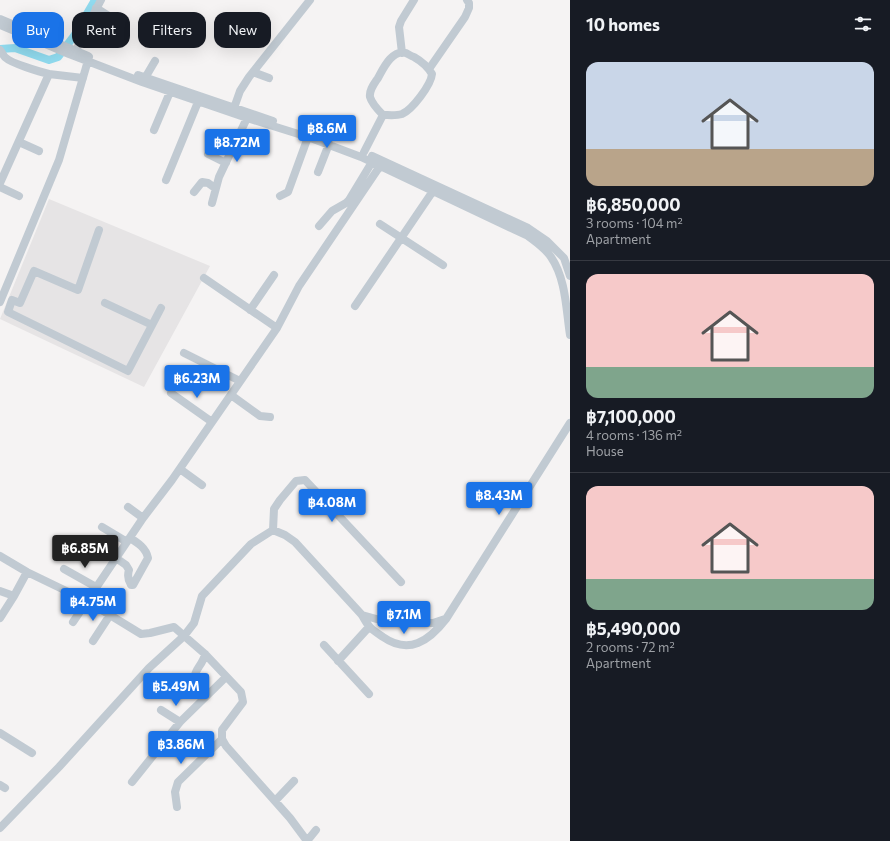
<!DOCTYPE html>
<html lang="en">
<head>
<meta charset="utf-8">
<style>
  body { margin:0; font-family:Commissioner,sans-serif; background:#20242c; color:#f1f3f6; height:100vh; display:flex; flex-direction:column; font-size:15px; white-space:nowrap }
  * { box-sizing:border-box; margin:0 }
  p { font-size:13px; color:#9ea1a6 }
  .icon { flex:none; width:22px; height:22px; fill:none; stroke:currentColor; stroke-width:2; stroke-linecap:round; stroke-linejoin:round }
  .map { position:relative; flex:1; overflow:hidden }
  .sheet { display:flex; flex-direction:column; background:#171b24; width:320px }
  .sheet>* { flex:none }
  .top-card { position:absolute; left:12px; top:12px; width:380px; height:36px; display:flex; gap:8px }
  .price { position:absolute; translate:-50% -34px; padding:0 9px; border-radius:4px; background:#1a73e8; color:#fff; font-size:13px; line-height:26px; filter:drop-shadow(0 1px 2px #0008) }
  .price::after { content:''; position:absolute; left:50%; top:24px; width:12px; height:9px; margin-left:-6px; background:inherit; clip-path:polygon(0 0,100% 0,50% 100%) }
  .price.on { background:#222; color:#fff }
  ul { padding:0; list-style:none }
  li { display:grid; align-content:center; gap:8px; height:212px; padding:0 16px }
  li+li { border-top:1px solid #363941 }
  li span { display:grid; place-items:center; height:124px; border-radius:12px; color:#555 }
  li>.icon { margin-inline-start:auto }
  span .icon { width:72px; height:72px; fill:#fffc; stroke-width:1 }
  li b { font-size:17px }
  h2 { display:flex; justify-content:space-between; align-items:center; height:48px; padding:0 16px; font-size:17px }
  .pill { padding:0 14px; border-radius:12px; background:#171b24; box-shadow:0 4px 16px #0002; font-size:14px; line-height:36px }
  .pill.on { background:#1a73e8; color:#fff }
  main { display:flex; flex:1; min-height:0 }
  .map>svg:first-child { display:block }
</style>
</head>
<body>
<main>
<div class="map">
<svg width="570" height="841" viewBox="0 0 570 841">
  <rect width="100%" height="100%" fill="#f5f3f3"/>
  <!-- education -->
  <path fill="#e6e4e5" d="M 49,199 L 210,266 L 144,387 L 0,319 Z"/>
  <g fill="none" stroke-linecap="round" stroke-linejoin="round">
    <!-- canal -->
    <path stroke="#90daee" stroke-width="8" d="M 0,49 L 15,48 L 49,60 L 58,57 L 74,36 L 95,0"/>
    <!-- minor-tunnel -->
    <path stroke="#caccce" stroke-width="8" stroke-dasharray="8 4" stroke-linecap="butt" d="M 76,51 L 82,36"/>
    <!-- minor -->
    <path stroke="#c1cad2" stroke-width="8" d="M 96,8 L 115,20
      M 0,19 L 88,56
      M 0,25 L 69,54 L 142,82 L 247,118 L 308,137 L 361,157 L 528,236 C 536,242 545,248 551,257 C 566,279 566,309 570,335
      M 82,36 L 101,0
      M 0,50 C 2,52 3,56 6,58 C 11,63 40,72 49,74 L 0,183
      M 402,53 L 399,27 L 401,21 L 414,0
      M 429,69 L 465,17 L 469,8 L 469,3 L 467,0
      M 253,72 L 269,78
      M 49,74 L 83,78
      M 138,75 L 273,121
      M 145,78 L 155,61
      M 234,108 L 240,91 L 249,77 L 310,0
      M 154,130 L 170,92
      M 19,142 L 39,151
      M 364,152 L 383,115 C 378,110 372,104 370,97 C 369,90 374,84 378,78 C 383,69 392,49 406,53 C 408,54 411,56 414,57 C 421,61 428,67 432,74 C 431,85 412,110 402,114 C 396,116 389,115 383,115
      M 208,154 L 226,163
      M 372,156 L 528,228 L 547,241 L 564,258 L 570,276
      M 318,172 L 329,144
      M 166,180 L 198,102
      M 0,187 L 19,196
      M 194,192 L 202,182 L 208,183 L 215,188
      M 280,196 L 288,192 L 308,137
      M 212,203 L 219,177 L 247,118
      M 380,224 L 443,265
      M 319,226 L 332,211 L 346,203 L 349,200 L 372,162
      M 99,230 L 78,290 L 34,271 L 20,303 L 12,300 L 8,312 L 128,371 L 161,308
      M 204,278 L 277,328
      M 0,302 L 59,160 L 89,57
      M 105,303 L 152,325
      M 355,306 L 433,191
      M 250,310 L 274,275
      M 184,353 L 240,381
      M 171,393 L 212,422
      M 231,395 L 260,416 L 270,417
      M 180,469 L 202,485
      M 128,507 L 143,518
      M 102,527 L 127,542
      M 273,530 L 274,509 L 280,500 L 296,481 L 305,480 L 401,582
      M 0,556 L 27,572 L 87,601 L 141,634 L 150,633 L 174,627 L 205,654 L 241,692 L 243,702 L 222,730 L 222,739 L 226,746 L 290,818 L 307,841
      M 116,558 L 126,565 L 129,570 C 127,576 128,580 131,585 L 133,585 L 148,558 C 146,548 138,543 130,538
      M 64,569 L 96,587
      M 0,591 L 14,596 L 27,572
      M 362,615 L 380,620 L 390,621 L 404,618 L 422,623 L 433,623 L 445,619
      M 0,618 L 14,596
      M 73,622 L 143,518 L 172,480 L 277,328 L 299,286 L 380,166
      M 93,641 L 110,615
      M 324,645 L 369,694
      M 338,661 L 369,627
      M 194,679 C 195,668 203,665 205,654
      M 161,710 L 180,722
      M 0,733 L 32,753
      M 132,782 L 180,722 L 226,677
      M 0,785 L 5,788
      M 275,801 L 294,781
      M 177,807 L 175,792 L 178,782 L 222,739
      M 0,828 L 59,767 L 149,668 L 184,636 L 194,623 L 202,596 L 251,544 L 273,530 L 285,535 L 295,542 L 362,615 C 369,628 371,629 383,637 C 409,655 429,641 446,619 L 570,423
      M 307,841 L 316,830"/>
  </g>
</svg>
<b class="price" style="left:327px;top:149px">฿8.6M</b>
<b class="price" style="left:237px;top:163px">฿8.72M</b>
<b class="price" style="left:197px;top:399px">฿6.23M</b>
<b class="price" style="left:499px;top:516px">฿8.43M</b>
<b class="price" style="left:332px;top:523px">฿4.08M</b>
<b class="price on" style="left:85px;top:569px">฿6.85M</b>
<b class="price" style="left:93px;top:622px">฿4.75M</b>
<b class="price" style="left:404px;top:635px">฿7.1M</b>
<b class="price" style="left:176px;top:707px">฿5.49M</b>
<b class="price" style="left:181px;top:765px">฿3.86M</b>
<div class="top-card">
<a class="pill on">Buy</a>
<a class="pill">Rent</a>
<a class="pill">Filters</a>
<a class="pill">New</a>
</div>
</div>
<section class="sheet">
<h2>10 homes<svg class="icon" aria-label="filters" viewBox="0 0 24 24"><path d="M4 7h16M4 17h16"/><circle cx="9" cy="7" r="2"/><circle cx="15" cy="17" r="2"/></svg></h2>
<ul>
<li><span style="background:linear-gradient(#c9d6e8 70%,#b9a48a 0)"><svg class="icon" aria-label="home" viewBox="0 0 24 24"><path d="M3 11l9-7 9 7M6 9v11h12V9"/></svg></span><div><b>฿6,850,000</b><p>3 rooms · 104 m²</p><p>Apartment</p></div></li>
<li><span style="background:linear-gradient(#f6c9c9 75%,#7fa58c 0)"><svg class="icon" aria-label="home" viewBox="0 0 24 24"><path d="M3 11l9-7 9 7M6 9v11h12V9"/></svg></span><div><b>฿7,100,000</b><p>4 rooms · 136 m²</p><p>House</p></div></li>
<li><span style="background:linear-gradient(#f6c9c9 75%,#7fa58c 0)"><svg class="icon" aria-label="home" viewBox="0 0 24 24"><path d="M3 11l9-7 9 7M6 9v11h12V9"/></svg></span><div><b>฿5,490,000</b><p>2 rooms · 72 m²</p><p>Apartment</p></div></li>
</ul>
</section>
</main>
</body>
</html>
